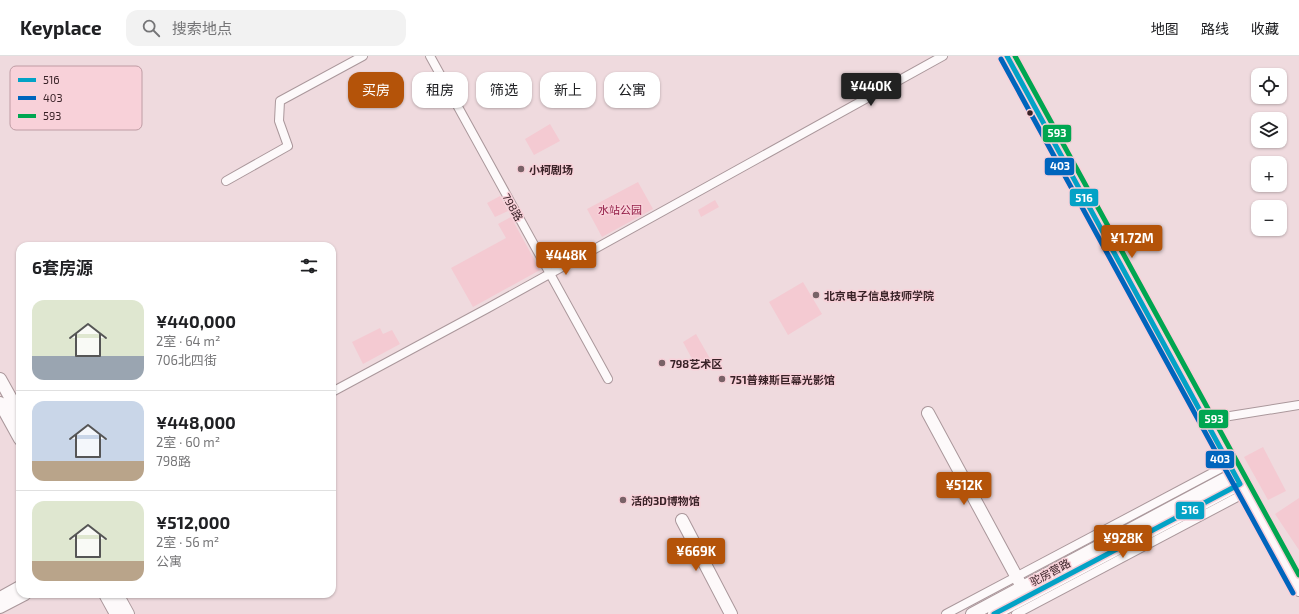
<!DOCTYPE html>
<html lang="zh">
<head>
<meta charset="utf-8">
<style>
  body { margin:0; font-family:"Exo 2","Noto Sans SC",sans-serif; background:#f2f2f2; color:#202124; height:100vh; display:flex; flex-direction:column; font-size:15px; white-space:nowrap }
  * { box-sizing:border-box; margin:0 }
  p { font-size:13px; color:#757577 }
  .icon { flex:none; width:22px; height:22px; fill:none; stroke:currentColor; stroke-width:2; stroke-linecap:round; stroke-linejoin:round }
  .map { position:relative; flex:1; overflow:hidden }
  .panel { position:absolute; left:16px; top:186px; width:320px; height:356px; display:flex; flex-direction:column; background:#fff; border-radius:12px; box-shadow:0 1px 3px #0004 }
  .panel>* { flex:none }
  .hud { position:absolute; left:348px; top:16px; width:380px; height:36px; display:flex; gap:8px }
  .controls { position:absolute; left:1251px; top:12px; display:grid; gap:8px }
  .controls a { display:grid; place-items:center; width:36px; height:36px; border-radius:8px; background:#fff; box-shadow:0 1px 3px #0004; font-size:20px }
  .price { position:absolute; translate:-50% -34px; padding:0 9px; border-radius:4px; background:#b45309; color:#fff; font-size:13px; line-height:26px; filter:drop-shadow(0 1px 2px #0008) }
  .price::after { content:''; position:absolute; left:50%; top:24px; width:12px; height:9px; margin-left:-6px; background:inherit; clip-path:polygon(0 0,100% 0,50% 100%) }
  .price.active { background:#222; color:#fff }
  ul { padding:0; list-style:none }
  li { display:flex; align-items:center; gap:12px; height:100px; padding:0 16px }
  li+li { border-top:1px solid #e0e0e0 }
  li span { display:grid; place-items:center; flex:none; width:112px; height:80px; border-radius:12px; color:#555 }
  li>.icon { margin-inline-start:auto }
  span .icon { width:48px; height:48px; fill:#fffc; stroke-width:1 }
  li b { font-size:17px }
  h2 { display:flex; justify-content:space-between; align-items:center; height:48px; padding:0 16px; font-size:17px }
  .tag { padding:0 14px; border-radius:12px; background:#fff; box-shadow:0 1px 3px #0004; font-size:14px; line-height:36px }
  .tag.active { background:#b45309; color:#fff }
  header { display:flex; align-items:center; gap:24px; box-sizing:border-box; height:56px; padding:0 20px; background:#fff; border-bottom:1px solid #e0e0e0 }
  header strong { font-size:19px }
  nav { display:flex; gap:22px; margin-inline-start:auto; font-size:14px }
  .search { width:280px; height:36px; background:#f2f2f2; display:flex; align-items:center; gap:10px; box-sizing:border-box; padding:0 14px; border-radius:12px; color:#757577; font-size:15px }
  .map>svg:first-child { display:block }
</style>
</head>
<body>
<header>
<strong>Keyplace</strong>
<div class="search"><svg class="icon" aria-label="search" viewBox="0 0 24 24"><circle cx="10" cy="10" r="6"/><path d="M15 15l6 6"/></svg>搜索地点</div>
<nav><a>地图</a><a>路线</a><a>收藏</a></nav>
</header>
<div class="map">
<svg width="1299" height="558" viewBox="0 0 1299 558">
  <rect width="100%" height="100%" fill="#efdade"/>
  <!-- green -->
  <path fill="#f4cad2" d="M 550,68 L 560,85 L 534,99 L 525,83 Z
    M 638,126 L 653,153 L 602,181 L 587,153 Z
    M 500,140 L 508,155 L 495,161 L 487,147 Z
    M 715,144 L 719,151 L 701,161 L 698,154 Z
    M 511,161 L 540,214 L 473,251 L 451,212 L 506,182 L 498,168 Z
    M 803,226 L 822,258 L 788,279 L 769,246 Z
    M 380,272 L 383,278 L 392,274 L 400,288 L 363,308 L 352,286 Z
    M 696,278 L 712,306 L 698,314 L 683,286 Z
    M 1263,391 L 1286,435 L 1268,444 L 1244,401 Z
    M 1299,442 L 1299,494 L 1275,458 Z"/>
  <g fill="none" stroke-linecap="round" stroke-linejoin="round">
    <defs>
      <path id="street" d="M 430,0 L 608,323
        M 226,125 L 288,90 L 279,65 L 280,45 L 363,0
        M 332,336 L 488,252 L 943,0
        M 1205,364 L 1299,349
        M 946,558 L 1229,408
        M 1016,558 L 1245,437"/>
      <path id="secondary" d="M 1007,0 L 1299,534
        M 0,323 L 20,359
        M 0,347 L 20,383
        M 928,357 L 1022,531
        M 682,464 L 731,558
        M 105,538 L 116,558
        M 117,538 L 128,558
        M 0,542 L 20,531
        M 0,551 L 25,538
        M 972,558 L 1234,418
        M 994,558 L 1240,428"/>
    </defs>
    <!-- street casing -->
    <use href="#street" stroke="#aa979b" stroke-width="10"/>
    <!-- secondary casing -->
    <use href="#secondary" stroke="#aa979b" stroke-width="14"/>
    <!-- street -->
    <use href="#street" stroke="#fdf9fa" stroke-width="8"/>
    <!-- secondary -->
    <use href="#secondary" stroke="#fdf9fa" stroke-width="12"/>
    <defs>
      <path id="bus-1" d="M 994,558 L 1240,428 L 1007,0"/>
      <path id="bus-2" d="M 1001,3 L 1293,537"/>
      <path id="bus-3" d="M 1015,0 L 1299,519"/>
    </defs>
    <!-- bus-1 casing -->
    <use href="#bus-1" stroke="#f8d1d9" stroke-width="8"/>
    <!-- bus-2 casing -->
    <use href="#bus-2" stroke="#f8d1d9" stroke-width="8"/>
    <!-- bus-3 casing -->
    <use href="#bus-3" stroke="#f8d1d9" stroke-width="8"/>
    <!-- bus-1 -->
    <use href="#bus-1" stroke="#03a2c6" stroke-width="5"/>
    <!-- bus-2 -->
    <use href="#bus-2" stroke="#0065bd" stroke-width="5"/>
    <!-- bus-3 -->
    <use href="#bus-3" stroke="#00a651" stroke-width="5"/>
  </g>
  <!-- markers -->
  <circle fill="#392227" stroke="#f8d1d9" stroke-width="1.5" cx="1030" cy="57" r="3.5"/>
  <g fill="#796267" stroke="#f8d1d9" stroke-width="1.5">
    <circle cx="521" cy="113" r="4"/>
    <circle cx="816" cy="239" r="4"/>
    <circle cx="662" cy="307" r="4"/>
    <circle cx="722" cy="323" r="4"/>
    <circle cx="623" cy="444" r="4"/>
  </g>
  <g text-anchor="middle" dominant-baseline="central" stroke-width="3" stroke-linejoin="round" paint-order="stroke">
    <!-- poi labels -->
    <g font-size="11" font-weight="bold" fill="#392227" stroke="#f8d1d9" text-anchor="start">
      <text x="529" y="113">小柯剧场</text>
      <text x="824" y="239">北京电子信息技师学院</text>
      <text x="670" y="307">798艺术区</text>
      <text x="730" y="323">751普辣斯巨幕光影馆</text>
      <text x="631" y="444">活的3D博物馆</text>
    </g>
    <!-- street labels -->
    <g font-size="11" fill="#392227" stroke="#f8d1d9">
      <text transform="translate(513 151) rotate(61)">798路</text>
      <text transform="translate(1050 516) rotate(-28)">驼房营路</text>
    </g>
    <!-- park labels -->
    <g font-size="11" fill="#931f48" stroke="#f8d1d9">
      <text x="620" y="153">水站公园</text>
    </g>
  </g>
  <!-- legend -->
  <rect x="10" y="10" width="132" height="64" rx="6" fill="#f8d1d9" stroke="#bf9ca4" stroke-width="1"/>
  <rect x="18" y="22" width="18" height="4" fill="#03a2c6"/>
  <rect x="18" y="40" width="18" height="4" fill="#0065bd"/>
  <rect x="18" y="58" width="18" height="4" fill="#00a651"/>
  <g font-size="11" fill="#392227">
    <text x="43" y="28">516</text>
    <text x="43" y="46">403</text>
    <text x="43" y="64">593</text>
  </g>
  <g stroke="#f8d1d9" stroke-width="1.5">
    <rect x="1042" y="68" width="30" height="19" rx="4" fill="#00a651"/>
    <rect x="1044" y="101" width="31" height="19" rx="4" fill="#0065bd"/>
    <rect x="1069" y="132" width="30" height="19" rx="4" fill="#03a2c6"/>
    <rect x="1198" y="353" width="31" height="20" rx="4" fill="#00a651"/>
    <rect x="1205" y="394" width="30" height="19" rx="4" fill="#0065bd"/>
    <rect x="1175" y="445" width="30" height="19" rx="4" fill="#03a2c6"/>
  </g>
  <g font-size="11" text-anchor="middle" font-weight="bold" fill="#fff">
    <text x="1057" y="81">593</text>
    <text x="1060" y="114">403</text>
    <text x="1084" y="146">516</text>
    <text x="1214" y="367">593</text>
    <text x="1220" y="407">403</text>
    <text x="1190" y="458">516</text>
  </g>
</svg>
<div class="controls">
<a><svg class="icon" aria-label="locate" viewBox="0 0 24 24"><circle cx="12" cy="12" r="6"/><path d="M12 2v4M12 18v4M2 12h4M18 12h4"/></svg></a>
<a><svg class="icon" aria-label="layers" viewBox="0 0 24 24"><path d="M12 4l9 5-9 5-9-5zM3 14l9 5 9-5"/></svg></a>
<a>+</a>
<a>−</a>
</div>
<b class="price active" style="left:871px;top:51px">¥440K</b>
<b class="price" style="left:1132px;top:203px">¥1.72M</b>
<b class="price" style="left:566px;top:220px">¥448K</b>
<b class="price" style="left:964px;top:450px">¥512K</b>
<b class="price" style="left:1123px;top:503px">¥928K</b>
<b class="price" style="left:696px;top:516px">¥669K</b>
<div class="hud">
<a class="tag active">买房</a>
<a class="tag">租房</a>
<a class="tag">筛选</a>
<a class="tag">新上</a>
<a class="tag">公寓</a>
</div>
<section class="panel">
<h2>6套房源<svg class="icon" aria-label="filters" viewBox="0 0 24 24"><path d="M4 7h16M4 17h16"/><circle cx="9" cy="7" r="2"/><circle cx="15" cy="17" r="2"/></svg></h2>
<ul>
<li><span style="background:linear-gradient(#dfe7d0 70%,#9aa5b1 0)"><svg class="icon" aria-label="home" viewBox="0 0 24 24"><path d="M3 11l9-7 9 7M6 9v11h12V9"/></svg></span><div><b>¥440,000</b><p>2室 · 64 m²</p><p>706北四街</p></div></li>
<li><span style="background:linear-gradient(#c9d6e8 75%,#b9a48a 0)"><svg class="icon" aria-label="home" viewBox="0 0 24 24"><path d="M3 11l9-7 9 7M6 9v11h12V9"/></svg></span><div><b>¥448,000</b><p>2室 · 60 m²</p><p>798路</p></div></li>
<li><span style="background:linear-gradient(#dfe7d0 75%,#b9a48a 0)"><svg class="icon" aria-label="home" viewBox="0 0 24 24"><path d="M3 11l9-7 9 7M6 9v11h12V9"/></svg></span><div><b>¥512,000</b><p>2室 · 56 m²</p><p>公寓</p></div></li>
</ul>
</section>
</div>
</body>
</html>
